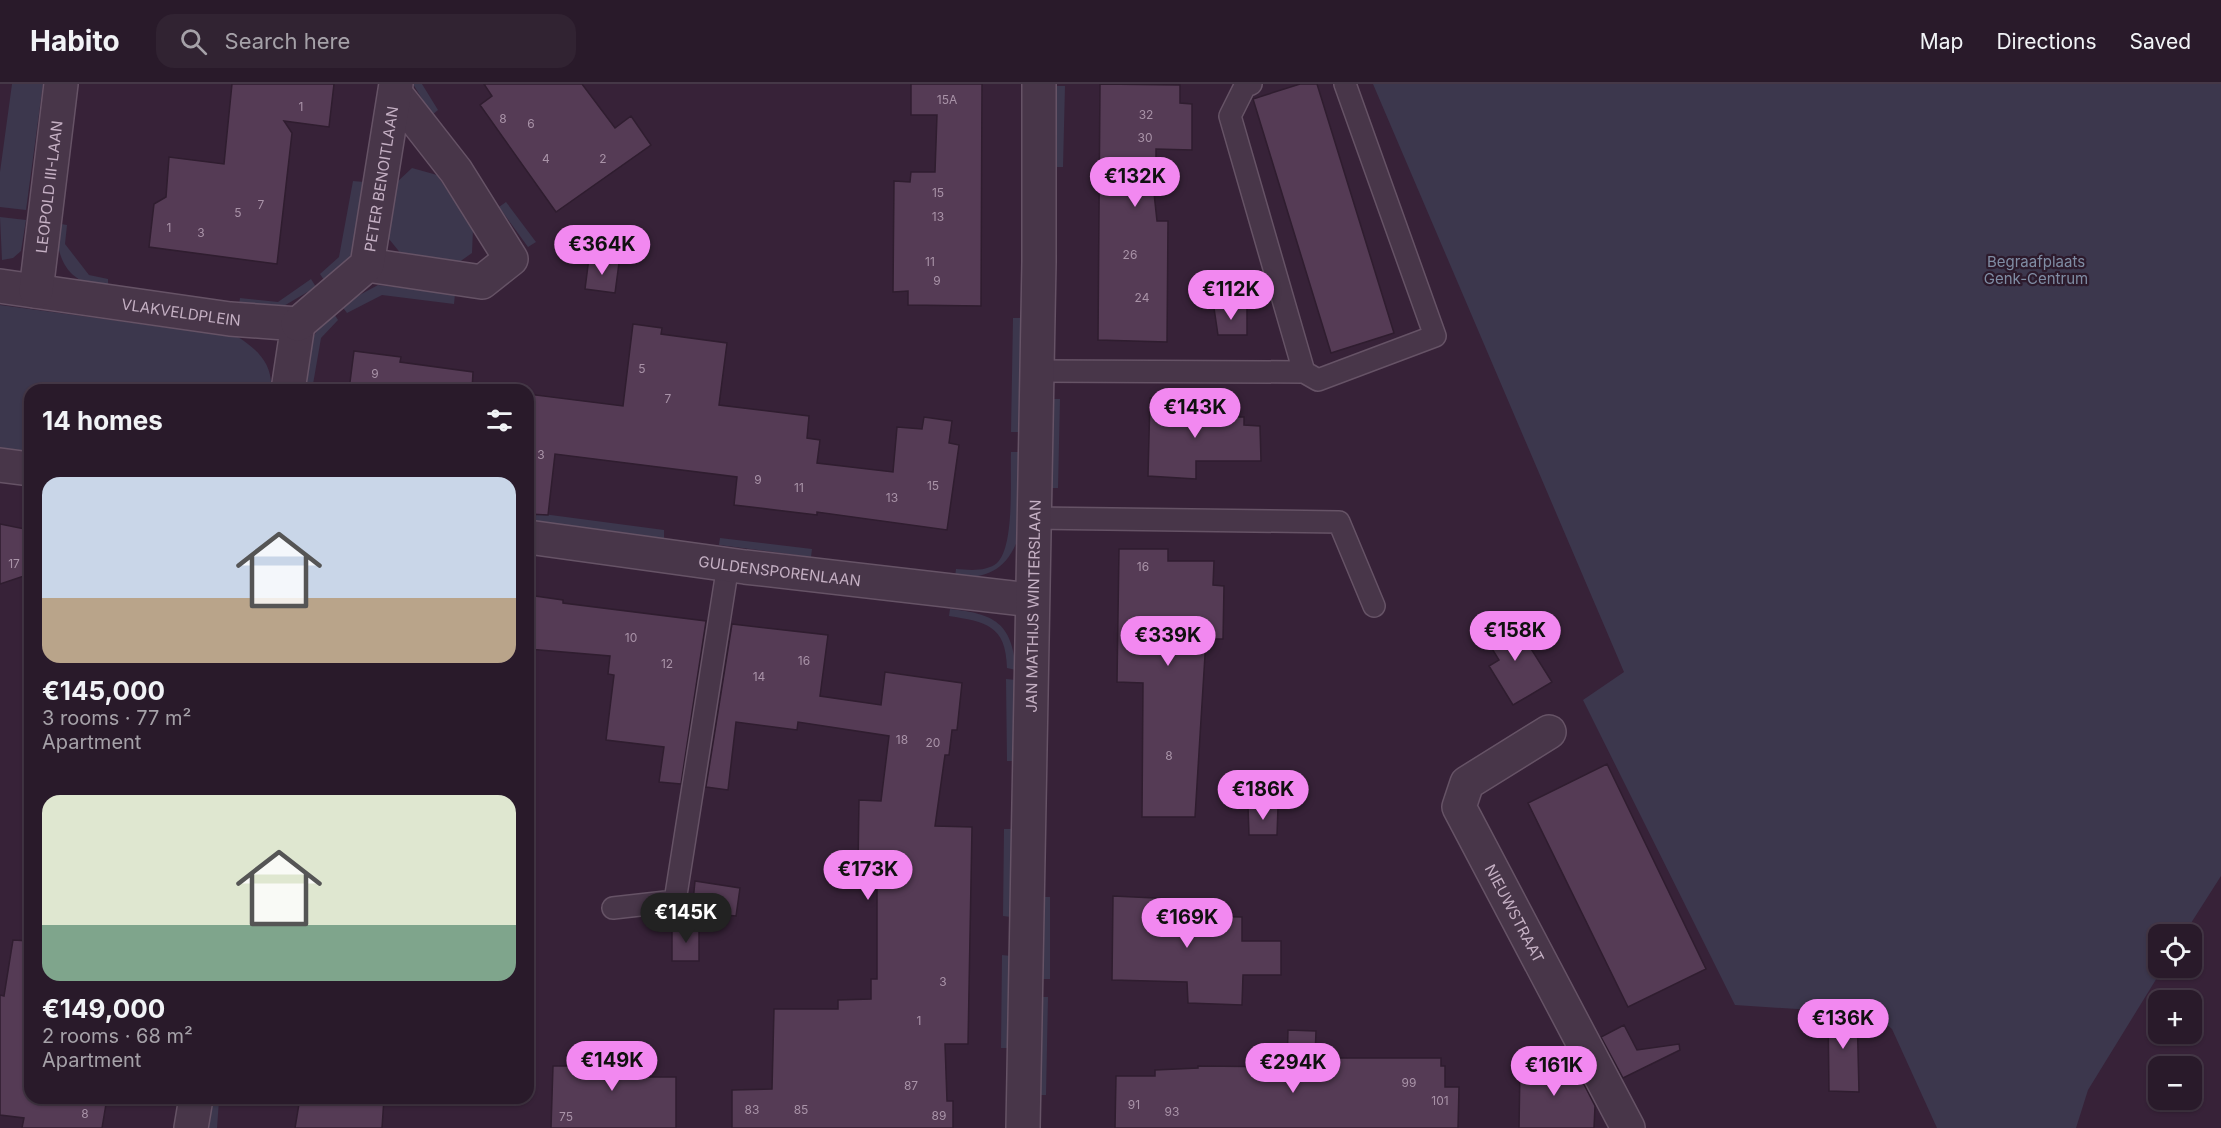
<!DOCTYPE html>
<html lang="en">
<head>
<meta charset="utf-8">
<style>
  body { margin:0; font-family:Inter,sans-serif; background:#312332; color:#f1f3f6; height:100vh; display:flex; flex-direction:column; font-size:22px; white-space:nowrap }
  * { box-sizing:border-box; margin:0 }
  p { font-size:20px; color:#a5a1a8 }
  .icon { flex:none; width:33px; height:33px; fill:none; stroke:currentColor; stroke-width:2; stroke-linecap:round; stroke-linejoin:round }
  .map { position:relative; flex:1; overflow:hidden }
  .details { position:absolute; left:24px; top:300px; width:510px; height:720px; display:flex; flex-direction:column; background:#291a2a; border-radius:18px; box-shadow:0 2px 4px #0004,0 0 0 2px #453847 }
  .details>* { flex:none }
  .tools { position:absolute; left:2148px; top:840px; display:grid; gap:12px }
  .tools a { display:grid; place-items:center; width:54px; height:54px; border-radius:12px; background:#291a2a; box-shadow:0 2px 4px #0004,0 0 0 2px #453847; font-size:30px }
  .price { position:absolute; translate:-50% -51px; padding:0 14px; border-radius:21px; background:#f288f0; color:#111; font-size:20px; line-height:39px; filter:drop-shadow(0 2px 3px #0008) }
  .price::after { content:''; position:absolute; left:50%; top:36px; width:18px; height:14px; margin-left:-9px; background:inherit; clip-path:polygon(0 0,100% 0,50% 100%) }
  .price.on { background:#222; color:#fff }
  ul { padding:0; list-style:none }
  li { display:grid; align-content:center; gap:12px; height:318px; padding:0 18px }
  li span { display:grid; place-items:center; height:186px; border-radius:18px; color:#555 }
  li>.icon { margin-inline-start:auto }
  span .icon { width:108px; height:108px; fill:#fffc; stroke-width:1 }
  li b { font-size:26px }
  h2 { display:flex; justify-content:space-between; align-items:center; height:72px; padding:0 18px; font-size:26px }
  header { display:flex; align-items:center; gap:36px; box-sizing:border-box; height:84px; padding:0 30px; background:#291a2a; border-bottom:2px solid #453847 }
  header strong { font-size:28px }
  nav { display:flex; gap:33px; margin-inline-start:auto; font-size:21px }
  .search { width:420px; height:54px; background:#312332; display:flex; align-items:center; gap:15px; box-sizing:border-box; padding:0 21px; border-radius:18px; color:#a5a1a8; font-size:22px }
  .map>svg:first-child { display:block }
</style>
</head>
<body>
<header>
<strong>Habito</strong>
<div class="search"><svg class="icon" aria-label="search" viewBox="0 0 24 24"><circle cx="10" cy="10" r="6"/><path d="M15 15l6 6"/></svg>Search here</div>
<nav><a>Map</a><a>Directions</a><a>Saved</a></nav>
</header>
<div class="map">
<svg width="2221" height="1044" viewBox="0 0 2221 1044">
  <rect width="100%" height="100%" fill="#372238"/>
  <!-- green -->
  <path fill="#3c374d" d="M 12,0 L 43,0 L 26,126 L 0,123 L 0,88 Z
    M 413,0 L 422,0 L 438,26 L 432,31 Z
    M 1373,0 L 2221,0 L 2221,792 L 2184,850 L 2158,850 L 2158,884 L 2163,884 L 2088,1006 L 2076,1044 L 1937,1044 L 1892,945 L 1875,930 L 1735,921 L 1583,616 L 1624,588 Z
    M 1057,2 L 1065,2 L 1063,83 L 1055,83 Z
    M 412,84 L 437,91 L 473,145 L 472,169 L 455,181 L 402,171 L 389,155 L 389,138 L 396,99 Z
    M 353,97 L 364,98 L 354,167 L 343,182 L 324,196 L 320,190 L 339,173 Z
    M 506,118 L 536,158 L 528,163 L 499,123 Z
    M 0,133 L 26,136 L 21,167 L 13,174 L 2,176 Z
    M 55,139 L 67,141 L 65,160 L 89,191 L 108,195 L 108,205 C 66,198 58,178 55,139 Z
    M 311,195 L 316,203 L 282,223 L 239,221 L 240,214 L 278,218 Z
    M 378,201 L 455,210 L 454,220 L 382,211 L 347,229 L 341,221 Z
    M 0,221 L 238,253 C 258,266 273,280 271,306 L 30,306 L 30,371 L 0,367 Z
    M 333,228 L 338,236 L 321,254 L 312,306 L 303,306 C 308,269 305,255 333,228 Z
    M 1013,234 L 1022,234 L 1019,348 L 1011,348 Z
    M 1052,315 L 1060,315 L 1058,404 L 1050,404 Z
    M 1011,368 L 1019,368 L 1018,455 C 1006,486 987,495 955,493 L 956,485 C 969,486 986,488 997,479 C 1015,462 1010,393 1011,368 Z
    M 528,428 L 664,446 L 664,455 L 528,436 Z
    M 720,454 L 812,465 L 811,473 L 719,461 Z
    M 950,525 C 994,530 1012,538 1016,586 L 1007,584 C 1006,541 986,538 949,532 Z
    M 1006,595 L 1016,596 L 1013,677 L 1007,677 Z
    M 1004,745 L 1012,745 L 1011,833 L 1003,832 Z
    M 1042,813 L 1050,813 L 1050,895 L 1042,895 Z
    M 1002,871 L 1011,872 L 1010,964 L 1001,964 Z
    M 1040,913 L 1048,913 L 1046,1011 L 1038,1011 Z
    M 211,1015 L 219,1016 L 217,1044 L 207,1044 Z"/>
  <!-- building -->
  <path fill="#553b55" stroke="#2f1d2f" stroke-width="1.5" d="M 232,0 L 334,0 L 329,43 L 284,37 L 292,49 L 277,180 L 149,163 L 154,120 L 166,113 L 169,73 L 224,80 Z
    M 484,0 L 582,0 L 615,44 L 631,32 L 651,61 L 556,128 L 480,21 L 492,12 Z
    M 911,0 L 982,0 L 981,222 L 908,221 L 908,207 L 893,208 L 894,97 L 910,98 L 911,88 L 935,88 L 937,31 L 911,31 Z
    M 1100,0 L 1180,1 L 1180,19 L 1192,20 L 1192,66 L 1156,65 L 1156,81 L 1151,81 L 1157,137 L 1168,137 L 1167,258 L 1098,256 Z
    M 1300,0 L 1317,0 L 1394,249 L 1331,269 L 1253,15 Z
    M 589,174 L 619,179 L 615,209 L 585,205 Z
    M 1214,224 L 1247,224 L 1247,251 L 1218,251 Z
    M 633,240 L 662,244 L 661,250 L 727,259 L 719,321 L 809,332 L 807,354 L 820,356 L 817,379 L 893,388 L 897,343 L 922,345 L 924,333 L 952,337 L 949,359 L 959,361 L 947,446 L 817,428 L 817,431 L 734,421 L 737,393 L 555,370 L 548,431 L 528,430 L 528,310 L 623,322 Z
    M 354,267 L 401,273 L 400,278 L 473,288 L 472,306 L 349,306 Z
    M 1150,314 L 1197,315 L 1197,333 L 1244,333 L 1244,341 L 1260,342 L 1261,377 L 1196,377 L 1196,395 L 1148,392 Z
    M 0,440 L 30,446 L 27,491 L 0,500 Z
    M 1119,465 L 1168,465 L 1168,477 L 1214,477 L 1213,501 L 1224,502 L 1223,555 L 1206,555 L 1195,733 L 1142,733 L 1143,599 L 1117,598 Z
    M 528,511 L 563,516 L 563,519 L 706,537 L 681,700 L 659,698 L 664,663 L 606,656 L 614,591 L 608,590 L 610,572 L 528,565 Z
    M 1511,533 L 1552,598 L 1513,621 L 1489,582 L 1499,576 L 1483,550 Z
    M 732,540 L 828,551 L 820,612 L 881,621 L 885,588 L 962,599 L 957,646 L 952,646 L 949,671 L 945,671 L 935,742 L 972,743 L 968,960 L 945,960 L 947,1017 L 953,1017 L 953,1044 L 732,1044 L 732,1006 L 772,1005 L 774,925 L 838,925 L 838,916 L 871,915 L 871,895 L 877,895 L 877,806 L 872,806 L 872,783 L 858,783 L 859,716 L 881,717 L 889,652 L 798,638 L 797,646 L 736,638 L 728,706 L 706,703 Z
    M 1607,680 L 1706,885 L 1628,923 L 1528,719 Z
    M 1248,722 L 1278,723 L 1277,751 L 1249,751 Z
    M 695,797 L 740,804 L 736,832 L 692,828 Z
    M 1113,812 L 1197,816 L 1197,832 L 1242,833 L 1242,857 L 1281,857 L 1281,891 L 1243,891 L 1242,921 L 1188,919 L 1187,898 L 1112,896 Z
    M 699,842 L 699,877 L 672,877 L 672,844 Z
    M 13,856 L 30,857 L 30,1014 L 107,1014 L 102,1044 L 22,1044 L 24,1034 L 0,1031 L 0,911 L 4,912 Z
    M 1828,925 L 1857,925 L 1859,1008 L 1829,1007 Z
    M 1624,941 L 1637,966 L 1679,960 L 1680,966 L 1623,994 L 1601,953 Z
    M 1288,946 L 1316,947 L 1315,974 L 1441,974 L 1441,982 L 1445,982 L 1445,1003 L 1459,1003 L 1458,1044 L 1115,1044 L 1116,992 L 1155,992 L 1155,986 L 1198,984 L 1198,982 L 1287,983 Z
    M 581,963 L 643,963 L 645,993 L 676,993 L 676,1044 L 551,1044 L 553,982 L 581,982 Z
    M 1571,975 L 1595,1022 L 1594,1044 L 1519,1044 L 1520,982 Z
    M 300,1014 L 384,1014 L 382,1044 L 295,1044 Z"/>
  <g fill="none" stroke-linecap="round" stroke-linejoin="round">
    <defs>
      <path id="lane" d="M 1251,0 L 1245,2 L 1230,32 L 1304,288
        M 1037,287 L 1304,288 L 1318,296 L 1435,252 L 1345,0
        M 1033,434 L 1339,438 L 1374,522
        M 613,824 L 675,817 L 728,481"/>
      <g id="street">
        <path d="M 367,181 L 482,198 L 511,175 L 456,87 L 395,9"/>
        <path id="s1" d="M 0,202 L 230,235 L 298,240 L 288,306"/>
        <path id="s2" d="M 36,207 L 61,0"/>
        <path id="s3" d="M 298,240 L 367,181 L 396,0"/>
        <path d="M 0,381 L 30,385"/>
        <path id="s4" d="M 528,453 L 745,483 L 1031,516"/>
        <path id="s5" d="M 1549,648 L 1467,699 L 1459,723 L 1628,1044"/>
        <path d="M 191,1044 L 196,1014"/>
        <path id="s6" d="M 1023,1044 L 1039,178 L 1039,0"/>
      </g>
    </defs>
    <!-- lane casing -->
    <use href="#lane" stroke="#665366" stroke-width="24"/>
    <!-- street casing -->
    <use href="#street" stroke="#665366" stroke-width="36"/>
    <!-- lane -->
    <use href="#lane" stroke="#483649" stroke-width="21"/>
    <!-- street -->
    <use href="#street" stroke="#483649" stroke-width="33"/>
  </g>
  <g text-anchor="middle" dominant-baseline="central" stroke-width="4.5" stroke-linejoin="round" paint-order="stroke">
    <!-- number labels -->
    <g font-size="12" fill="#a993a8">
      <text x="947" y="15">15A</text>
      <text x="301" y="22">1</text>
      <text x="1146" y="30">32</text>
      <text x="503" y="34">8</text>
      <text x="531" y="39">6</text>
      <text x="1145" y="53">30</text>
      <text x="546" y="74">4</text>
      <text x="603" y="74">2</text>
      <text x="938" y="108">15</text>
      <text x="261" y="120">7</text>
      <text x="238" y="128">5</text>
      <text x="938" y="132">13</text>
      <text x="169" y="143">1</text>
      <text x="201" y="148">3</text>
      <text x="1130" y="170">26</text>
      <text x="930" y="177">11</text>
      <text x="937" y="196">9</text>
      <text x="1142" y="213">24</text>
      <text x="642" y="284">5</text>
      <text x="375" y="289">9</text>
      <text x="668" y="314">7</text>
      <text x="541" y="370">3</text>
      <text x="758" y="395">9</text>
      <text x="933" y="401">15</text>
      <text x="799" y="403">11</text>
      <text x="892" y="413">13</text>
      <text x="14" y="479">17</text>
      <text x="1143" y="482">16</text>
      <text x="631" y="553">10</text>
      <text x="804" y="576">16</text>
      <text x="667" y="579">12</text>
      <text x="759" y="592">14</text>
      <text x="902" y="655">18</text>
      <text x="933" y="658">20</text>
      <text x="1169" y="671">8</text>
      <text x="943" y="897">3</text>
      <text x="919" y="936">1</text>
      <text x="1409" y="998">99</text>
      <text x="911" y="1001">87</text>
      <text x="1440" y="1016">101</text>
      <text x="1134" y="1020">91</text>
      <text x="752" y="1025">83</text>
      <text x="801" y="1025">85</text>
      <text x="1172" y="1027">93</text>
      <text x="85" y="1029">8</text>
      <text x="939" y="1031">89</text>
      <text x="566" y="1032">75</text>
    </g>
    <!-- street labels -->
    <g font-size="15" fill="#c5b0c4" stroke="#2d1b2d">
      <text stroke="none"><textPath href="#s3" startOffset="178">PETER BENOITLAAN</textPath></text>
      <text stroke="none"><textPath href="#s2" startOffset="105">LEOPOLD III-LAAN</textPath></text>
      <text stroke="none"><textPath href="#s1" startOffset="183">VLAKVELDPLEIN</textPath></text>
      <text stroke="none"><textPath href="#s4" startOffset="254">GULDENSPORENLAAN</textPath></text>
      <text stroke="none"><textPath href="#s6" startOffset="522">JAN MATHIJS WINTERSLAAN</textPath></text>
      <text stroke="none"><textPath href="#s5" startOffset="242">NIEUWSTRAAT</textPath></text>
    </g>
    <!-- park labels -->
    <g font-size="15" fill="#808da4" stroke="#2d1b2d">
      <text x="2036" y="177">Begraafplaats<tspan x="2036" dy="17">Genk-Centrum</tspan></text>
    </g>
  </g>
</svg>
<div class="tools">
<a><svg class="icon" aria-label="locate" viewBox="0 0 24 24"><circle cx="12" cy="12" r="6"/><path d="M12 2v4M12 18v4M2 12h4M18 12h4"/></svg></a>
<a>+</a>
<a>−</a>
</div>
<b class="price" style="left:1135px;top:124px">€132K</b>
<b class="price" style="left:602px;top:192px">€364K</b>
<b class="price" style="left:1231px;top:237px">€112K</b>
<b class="price" style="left:1195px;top:355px">€143K</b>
<b class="price" style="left:1515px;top:578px">€158K</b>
<b class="price" style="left:1168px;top:583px">€339K</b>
<b class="price" style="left:1263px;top:737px">€186K</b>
<b class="price" style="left:868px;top:817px">€173K</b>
<b class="price on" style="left:686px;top:860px">€145K</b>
<b class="price" style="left:1187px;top:865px">€169K</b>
<b class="price" style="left:1843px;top:966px">€136K</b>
<b class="price" style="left:612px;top:1008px">€149K</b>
<b class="price" style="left:1293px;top:1010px">€294K</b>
<b class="price" style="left:1554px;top:1013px">€161K</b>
<section class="details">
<h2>14 homes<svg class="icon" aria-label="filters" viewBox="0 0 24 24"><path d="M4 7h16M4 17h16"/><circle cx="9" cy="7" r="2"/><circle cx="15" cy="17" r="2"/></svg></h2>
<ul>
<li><span style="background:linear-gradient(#c9d6e8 65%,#b9a48a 0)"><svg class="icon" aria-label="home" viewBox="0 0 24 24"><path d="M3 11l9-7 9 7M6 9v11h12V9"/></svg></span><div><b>€145,000</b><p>3 rooms · 77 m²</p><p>Apartment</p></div></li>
<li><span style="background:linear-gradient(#dfe7d0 70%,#7fa58c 0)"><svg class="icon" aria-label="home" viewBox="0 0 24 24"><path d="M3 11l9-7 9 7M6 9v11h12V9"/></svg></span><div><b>€149,000</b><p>2 rooms · 68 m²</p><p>Apartment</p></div></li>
</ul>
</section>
</div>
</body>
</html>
